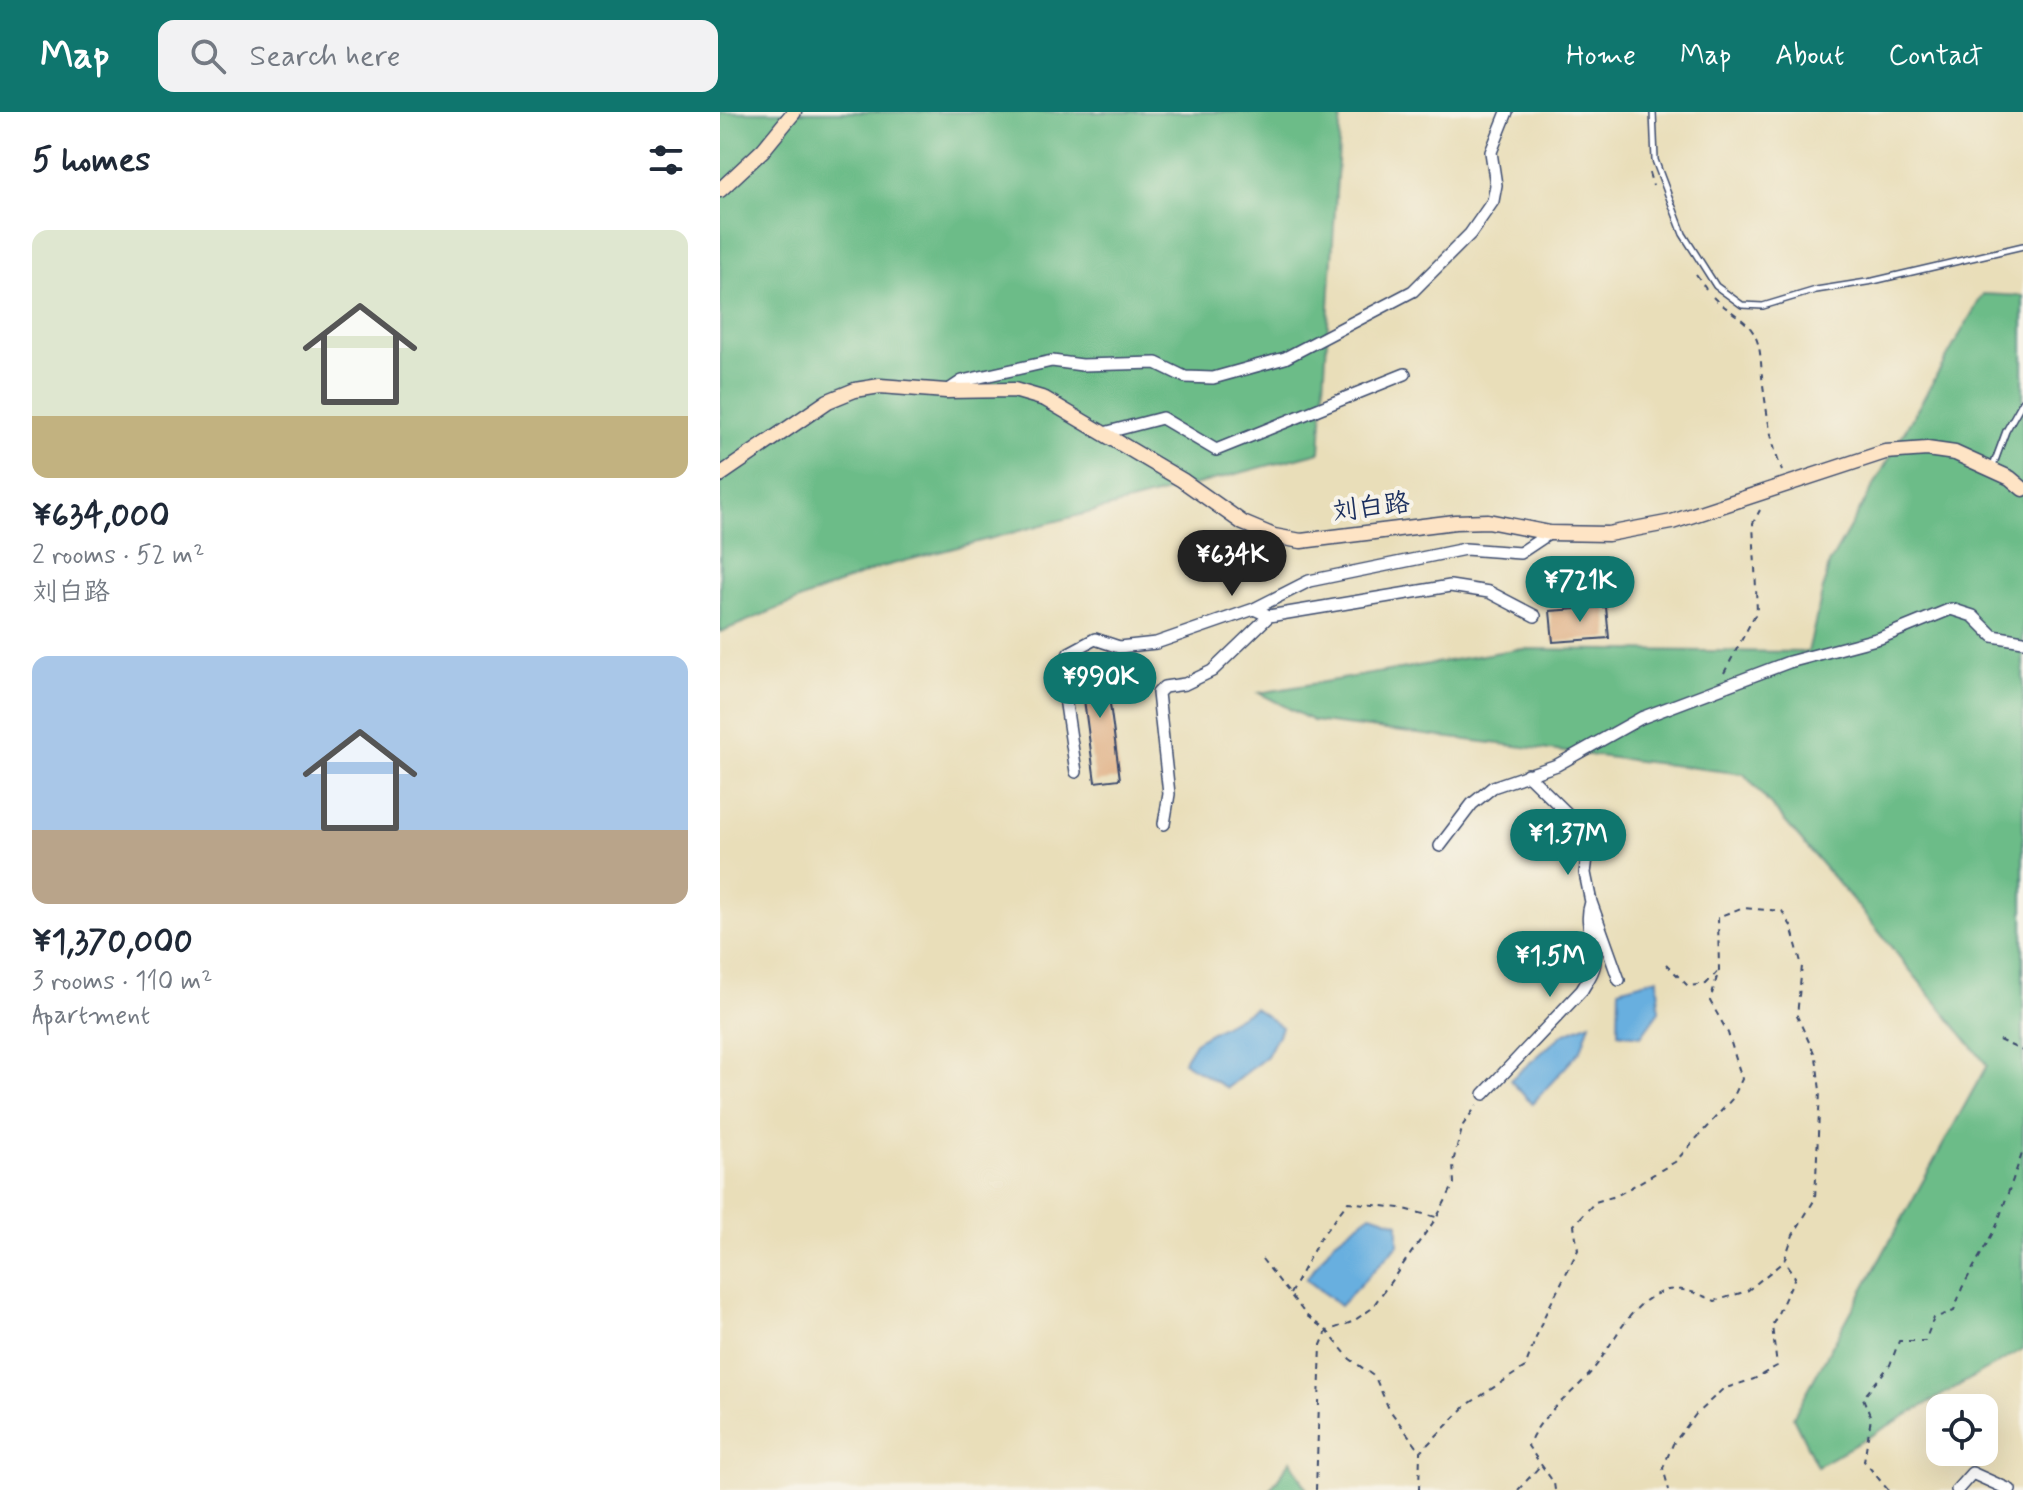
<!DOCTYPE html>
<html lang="en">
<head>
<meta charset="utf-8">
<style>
  body { margin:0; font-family:Mynerve,"LXGW WenKai TC",sans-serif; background:#f2f2f3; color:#1f2937; height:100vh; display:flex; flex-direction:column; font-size:30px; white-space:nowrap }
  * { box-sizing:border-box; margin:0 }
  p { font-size:26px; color:#747a83 }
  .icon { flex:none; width:44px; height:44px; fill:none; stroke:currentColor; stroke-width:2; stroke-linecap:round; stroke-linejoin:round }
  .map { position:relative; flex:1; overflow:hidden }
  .panel { display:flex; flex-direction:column; background:#fff; width:720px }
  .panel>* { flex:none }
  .buttons { position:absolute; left:1206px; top:1282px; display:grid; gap:16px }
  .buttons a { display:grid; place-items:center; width:72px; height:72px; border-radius:16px; background:#fff; box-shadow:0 8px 32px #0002; font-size:40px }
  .price { position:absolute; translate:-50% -68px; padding:0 18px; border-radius:28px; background:#0f766e; color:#fff; font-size:26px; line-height:52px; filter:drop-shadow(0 2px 4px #0008) }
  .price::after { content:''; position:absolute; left:50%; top:48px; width:24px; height:18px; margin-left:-12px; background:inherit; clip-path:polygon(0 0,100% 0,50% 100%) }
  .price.current { background:#222; color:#fff }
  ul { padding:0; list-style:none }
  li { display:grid; align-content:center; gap:16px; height:424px; padding:0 32px }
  li span { display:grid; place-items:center; height:248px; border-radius:16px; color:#555 }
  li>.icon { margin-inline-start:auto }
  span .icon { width:144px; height:144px; fill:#fffc; stroke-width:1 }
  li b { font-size:34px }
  h2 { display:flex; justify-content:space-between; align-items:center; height:96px; padding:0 32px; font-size:34px }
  header { display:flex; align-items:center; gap:48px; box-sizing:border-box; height:112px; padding:0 40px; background:#0f766e; color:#fff }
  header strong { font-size:38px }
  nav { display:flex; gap:44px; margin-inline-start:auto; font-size:28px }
  .search { width:560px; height:72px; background:#f2f2f3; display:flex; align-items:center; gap:20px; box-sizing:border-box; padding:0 28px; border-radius:16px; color:#747a83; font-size:30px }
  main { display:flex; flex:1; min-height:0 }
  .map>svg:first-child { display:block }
</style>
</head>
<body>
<header>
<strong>Map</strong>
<div class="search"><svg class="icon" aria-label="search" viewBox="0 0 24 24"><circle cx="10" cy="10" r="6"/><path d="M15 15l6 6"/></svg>Search here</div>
<nav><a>Home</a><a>Map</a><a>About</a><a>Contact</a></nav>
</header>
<main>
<section class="panel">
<h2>5 homes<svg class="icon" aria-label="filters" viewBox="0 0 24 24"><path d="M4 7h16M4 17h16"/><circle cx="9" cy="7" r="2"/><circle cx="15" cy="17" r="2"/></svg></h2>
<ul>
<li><span style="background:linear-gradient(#dfe7d0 75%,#c2b280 0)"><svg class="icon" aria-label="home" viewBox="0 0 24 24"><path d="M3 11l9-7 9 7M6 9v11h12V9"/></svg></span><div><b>¥634,000</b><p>2 rooms · 52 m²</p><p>刘白路</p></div></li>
<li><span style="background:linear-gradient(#a9c7e8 70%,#b9a48a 0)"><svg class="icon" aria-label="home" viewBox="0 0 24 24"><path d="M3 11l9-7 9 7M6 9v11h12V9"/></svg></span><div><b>¥1,370,000</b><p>3 rooms · 110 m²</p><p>Apartment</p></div></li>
</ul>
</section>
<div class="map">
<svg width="1303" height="1378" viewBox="0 0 1303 1378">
  <rect width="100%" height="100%" fill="#f7f3e8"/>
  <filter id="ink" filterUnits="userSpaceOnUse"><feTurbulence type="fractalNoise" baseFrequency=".0125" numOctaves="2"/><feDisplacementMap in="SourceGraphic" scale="16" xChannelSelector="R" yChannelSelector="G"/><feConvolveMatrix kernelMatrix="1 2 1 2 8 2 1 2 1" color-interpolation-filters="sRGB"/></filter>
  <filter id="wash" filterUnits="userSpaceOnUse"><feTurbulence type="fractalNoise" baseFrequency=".006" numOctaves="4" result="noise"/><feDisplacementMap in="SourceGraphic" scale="32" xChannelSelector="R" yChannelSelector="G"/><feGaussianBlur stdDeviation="1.8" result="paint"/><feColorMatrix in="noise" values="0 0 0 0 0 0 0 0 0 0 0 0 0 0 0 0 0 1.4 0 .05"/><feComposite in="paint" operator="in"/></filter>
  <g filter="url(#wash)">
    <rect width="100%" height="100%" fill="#e9deb9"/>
    <!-- forest -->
    <path fill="#6cbc88" stroke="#447673" stroke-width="2" d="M 0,0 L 621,0 L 600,340 L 158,456 L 0,520 Z
      M 1263,182 L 1303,184 L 1303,1237 L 1097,1354 L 1073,1305 L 1267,953 L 1138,794 L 1024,662 L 593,609 L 539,581 L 798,537 L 1088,540 L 1109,452 Z
      M 571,1348 L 587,1378 L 550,1378 Z"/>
    <!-- water -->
    <path fill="#68afdf" stroke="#426f9e" stroke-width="2" d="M 938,866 L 939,899 L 921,924 L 898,921 L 899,877 Z
      M 535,896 L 562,915 L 547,944 L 507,976 L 463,950 L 476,929 Z
      M 870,911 L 861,938 L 812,992 L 790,968 L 843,922 Z
      M 651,1102 L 678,1111 L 678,1133 L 620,1194 L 586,1167 L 614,1130 Z"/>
    <g id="blocks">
      <!-- building -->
      <path fill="#e0b186" d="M 886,495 L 889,526 L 833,530 L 830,499 Z
        M 384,547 L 400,667 L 375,670 L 359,550 Z"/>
    </g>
  </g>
  <g filter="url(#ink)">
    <use href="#blocks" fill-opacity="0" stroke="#3a496c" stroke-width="2"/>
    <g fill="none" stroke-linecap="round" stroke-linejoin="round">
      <defs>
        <path id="lane" d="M 933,0 L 935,48 L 963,122 L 996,174 L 1022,193 L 1043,194 L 1096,178 L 1153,169 L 1303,134
          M 1272,357 L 1286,319 L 1303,289"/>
        <path id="street" d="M 227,279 L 242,269 L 332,249 L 362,253 L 436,251 L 465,265 L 493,266 L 565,246 L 693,179 L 750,122 L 773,89 L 776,73 L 771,40 L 787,0
          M 384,321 L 442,306 L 496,338 L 685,262
          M 534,497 L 549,504 L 730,474 L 769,480 L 815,504
          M 356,660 L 341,559 L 349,541 L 375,527 L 399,535 L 436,531 L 534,497 L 589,469 L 745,437 L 800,441 L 830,421
          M 807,662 L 859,713 L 869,730 L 865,761 L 871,790 L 899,868
          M 444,712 L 449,682 L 438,581 L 444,575 L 465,572 L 492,559 L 549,504
          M 720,734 L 752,692 L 773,675 L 837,653 L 921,606 L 1069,550 L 1160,526 L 1231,497 L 1253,504 L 1273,524 L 1303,529
          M 764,982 L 862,878 C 867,869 875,859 875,848 C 876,826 863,814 871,790
          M 1237,1378 L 1252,1361 L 1290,1378"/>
        <path id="secondary" d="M 0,78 L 43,38 L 74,0
          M 0,363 L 108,289 L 135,278 L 160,274 L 226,279 L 294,278 L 325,287 L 462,368 L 523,411 L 554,424 L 581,429 L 735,410 L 768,409 L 830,421 L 888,422 L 952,410 L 1165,340 L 1207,337 L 1235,341 L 1290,366 L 1303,377"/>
      </defs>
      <!-- lane casing -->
      <use href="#lane" stroke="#3a496c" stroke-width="8"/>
      <!-- street casing -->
      <use href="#street" stroke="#3a496c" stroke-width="14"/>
      <!-- secondary casing -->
      <use href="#secondary" stroke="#3a496c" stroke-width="17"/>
      <!-- path -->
      <path stroke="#3a496c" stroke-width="2" stroke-dasharray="6 6" stroke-linecap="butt" d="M 929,61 L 933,74
        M 976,163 L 986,177
        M 993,185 C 1004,196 1022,205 1031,217 C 1043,234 1040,253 1043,273 C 1047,302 1051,332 1062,359
        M 1004,561 L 1037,499 L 1033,411 L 1040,398
        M 946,852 L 968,874 L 986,872 L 998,859
        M 1279,928 L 1303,939
        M 542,1147 L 587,1204 L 607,1219 L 630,1247 L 655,1265 L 669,1297 L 700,1339
        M 570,1182 L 600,1126 L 628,1090 L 680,1096 L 716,1105
        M 596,1378 L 601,1233 L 607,1219 L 632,1210 L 651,1197 L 717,1105 L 734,1072 L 733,1050 L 743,1013 L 757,993
        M 699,1378 L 700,1340 L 747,1293 L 805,1255 L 823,1207 L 858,1138 L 854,1113 L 875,1090 L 896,1084 L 955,1050 L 1013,986 L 1022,967 L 1008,921 L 990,889 L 999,858 L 998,805 L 1021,796 L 1062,799 L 1071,814 L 1082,854 L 1077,904 L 1096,945 L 1100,979 L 1095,1087 L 1073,1123 L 1064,1149 L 1075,1165 L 1052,1214 L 1057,1254 L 1034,1267 L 1003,1277 L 976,1302 L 953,1332 L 943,1356 L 949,1378
        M 798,1378 L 821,1353
        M 835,1378 L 834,1371 L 808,1334 C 821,1300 850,1286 872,1259 C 893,1233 908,1193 941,1180 C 958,1173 980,1182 995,1189 L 1027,1179 L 1063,1150
        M 1168,1378 L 1144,1349 L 1151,1306 L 1143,1286 L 1170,1253 L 1179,1229 L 1205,1229 L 1214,1206 L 1234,1199 L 1242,1176 L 1276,1115 L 1303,1039"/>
      <!-- lane -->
      <use href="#lane" stroke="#fff" stroke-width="5"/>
      <!-- street -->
      <use href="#street" stroke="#fff" stroke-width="11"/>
      <!-- secondary -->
      <use href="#secondary" stroke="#fee4c5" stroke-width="14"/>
    </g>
  </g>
  <g text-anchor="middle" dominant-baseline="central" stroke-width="8" stroke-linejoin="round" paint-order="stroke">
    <!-- street labels -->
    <g font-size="26" fill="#1b2f5e" stroke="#f7f3e8">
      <text transform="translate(651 396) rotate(-7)">刘白路</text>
    </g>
  </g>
</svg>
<div class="buttons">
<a><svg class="icon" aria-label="locate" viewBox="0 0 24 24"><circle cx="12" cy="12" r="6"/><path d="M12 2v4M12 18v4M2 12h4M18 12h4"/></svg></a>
</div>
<b class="price current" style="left:512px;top:486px">¥634K</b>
<b class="price" style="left:860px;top:512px">¥721K</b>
<b class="price" style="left:380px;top:608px">¥990K</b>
<b class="price" style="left:848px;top:765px">¥1.37M</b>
<b class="price" style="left:830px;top:887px">¥1.5M</b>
</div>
</main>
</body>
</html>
